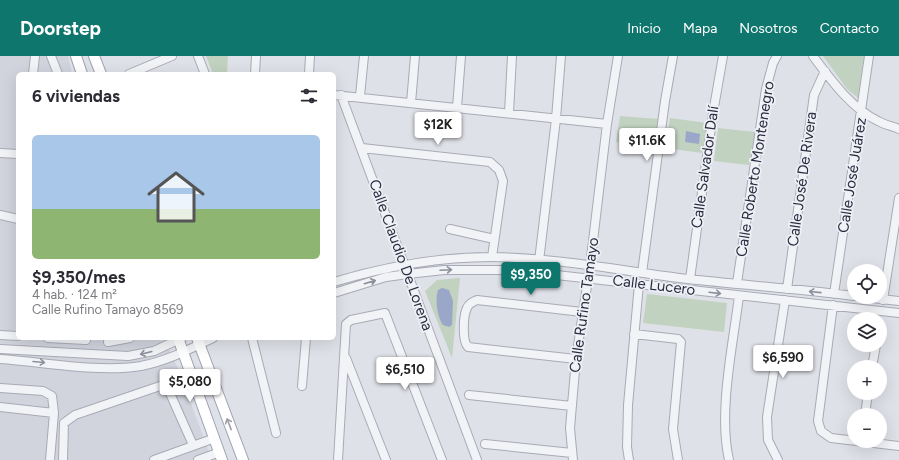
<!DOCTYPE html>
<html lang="es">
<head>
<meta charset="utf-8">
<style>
  body { margin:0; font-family:Figtree,sans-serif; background:#f7f7f7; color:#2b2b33; height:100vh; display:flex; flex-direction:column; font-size:15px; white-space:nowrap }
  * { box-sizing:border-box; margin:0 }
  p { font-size:13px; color:#7c7c81 }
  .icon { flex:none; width:22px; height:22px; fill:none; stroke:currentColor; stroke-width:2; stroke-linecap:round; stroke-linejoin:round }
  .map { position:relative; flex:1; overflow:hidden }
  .panel { position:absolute; left:16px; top:16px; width:320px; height:268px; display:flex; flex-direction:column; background:#fff; border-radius:6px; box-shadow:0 4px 16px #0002 }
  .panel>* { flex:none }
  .tools { position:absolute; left:847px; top:208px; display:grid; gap:8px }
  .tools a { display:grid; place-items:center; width:40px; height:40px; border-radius:50%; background:#fff; box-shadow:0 4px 16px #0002; font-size:20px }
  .price { position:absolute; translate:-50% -34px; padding:0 9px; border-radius:4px; background:#fff; color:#222; font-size:13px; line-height:26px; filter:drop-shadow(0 1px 2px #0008) }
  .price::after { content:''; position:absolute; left:50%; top:24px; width:12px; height:9px; margin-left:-6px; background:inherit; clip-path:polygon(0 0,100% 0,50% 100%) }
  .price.current { background:#0f766e; color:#fff }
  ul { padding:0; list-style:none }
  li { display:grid; align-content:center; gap:8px; height:212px; padding:0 16px }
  li span { display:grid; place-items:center; height:124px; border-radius:6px; color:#555 }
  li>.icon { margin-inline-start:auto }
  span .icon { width:72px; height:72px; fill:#fffc; stroke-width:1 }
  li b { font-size:17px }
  h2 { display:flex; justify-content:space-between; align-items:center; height:48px; padding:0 16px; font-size:17px }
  header { display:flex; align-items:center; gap:24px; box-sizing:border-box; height:56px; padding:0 20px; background:#0f766e; color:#fff }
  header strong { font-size:19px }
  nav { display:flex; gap:22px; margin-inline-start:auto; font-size:14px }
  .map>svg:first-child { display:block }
</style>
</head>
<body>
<header>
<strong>Doorstep</strong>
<nav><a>Inicio</a><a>Mapa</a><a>Nosotros</a><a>Contacto</a></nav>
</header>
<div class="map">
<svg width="899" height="404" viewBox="0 0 899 404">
  <rect width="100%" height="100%" fill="#dfe1e8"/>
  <!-- built -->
  <path fill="#d1d3dd" d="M 0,0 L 68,0 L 72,18 L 18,18 L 18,282 L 164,282 L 179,315 L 212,404 L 0,404 Z"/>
  <!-- green -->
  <path fill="#c1d2c0" d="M 206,0 L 228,0 L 227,18 L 213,18 Z
    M 823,0 L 864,0 L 858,42 L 847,33 Z
    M 620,60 L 658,63 L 654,91 L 616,86 Z
    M 670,62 L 707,67 L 702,97 L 665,92 Z
    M 718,72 L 755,76 L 749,109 L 714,105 Z
    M 460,222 L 452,302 L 425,235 L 437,224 Z
    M 647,238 L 727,247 L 724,276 L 643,267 Z"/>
  <!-- water -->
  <path fill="#9aa7c8" d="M 686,75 L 700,78 L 699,88 L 685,86 Z
    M 442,232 L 449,234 L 453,245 L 452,269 L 449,271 L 443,269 C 437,260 435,244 438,234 Z"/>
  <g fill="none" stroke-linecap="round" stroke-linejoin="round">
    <defs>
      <path id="minor" d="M 51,0 L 58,18
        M 198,0 L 205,18
        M 813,0 C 831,24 851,52 878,65 C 885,69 892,70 899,73
        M 33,18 L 35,0
        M 129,18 L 172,0
        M 255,18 L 256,0
        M 309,18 L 310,0
        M 334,39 L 607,68
        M 341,39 L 477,404
        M 360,40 L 364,0
        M 411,47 L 415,0
        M 457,52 L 461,0
        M 509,57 L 512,0
        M 362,92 L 490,106 L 499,114 L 503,125 L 492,201
        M 0,97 L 18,98
        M 0,159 L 18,163
        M 450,173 L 494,183
        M 539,205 L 556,63 L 561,0
        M 642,217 L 665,45 L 673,0
        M 690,223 L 713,57 L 723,0
        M 334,226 C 387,210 436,201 492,201 C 557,202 623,215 688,223 C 743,229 799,233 854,240
        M 737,227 L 766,33 L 773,7 L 777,0
        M 787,233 L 814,39 L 825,15
        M 334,237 L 386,221 L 408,218 L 444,214 L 511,214 L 899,257
        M 834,238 L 869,0
        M 863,241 L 899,245
        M 883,244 L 899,142
        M 833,249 L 818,365 L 821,375 L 831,382 L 899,390
        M 634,278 L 678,283 L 681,286 L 673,373 L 678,404
        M 0,279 L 18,280
        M 48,282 L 86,284
        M 252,282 L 276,377
        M 108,286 L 130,282
        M 0,293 L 128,300 L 154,295 L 182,282
        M 346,302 L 386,404
        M 0,303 C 44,306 98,317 141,310 C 167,305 190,293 213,282
        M 576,303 L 468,291 C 462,285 463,260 467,252 C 469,247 473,246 477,244 L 582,256
        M 872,311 L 876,289
        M 302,330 L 306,282
        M 0,332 L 43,335 L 52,340 L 54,357 L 50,404
        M 469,339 L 572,350
        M 0,351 L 54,357
        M 865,359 L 868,337
        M 485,388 L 572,397
        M 63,404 L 64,367 L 75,359 L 160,330 L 165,331 L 169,335 L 193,389
        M 154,404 L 215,382
        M 198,404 L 220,396
        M 338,404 L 346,268 L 351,264 L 385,257 L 442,404
        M 573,404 L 570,372 L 576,303 L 590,210 L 607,68 L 618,0
        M 629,404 L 627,391 L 628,349 L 639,228
        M 729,404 C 718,356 733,289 739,240
        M 778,404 L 768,384 L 767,361 L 785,244"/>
      <path id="major" d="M 76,0 L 82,18
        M 94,0 L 101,18
        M 178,282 L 222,404
        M 197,282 L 243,404"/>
    </defs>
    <!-- minor casing -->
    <use href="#minor" stroke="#a8abb5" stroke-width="10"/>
    <!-- major casing -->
    <use href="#major" stroke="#9fa3b4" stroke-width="12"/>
    <!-- minor -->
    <use href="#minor" stroke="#f2f3f7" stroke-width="8"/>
    <!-- major -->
    <use href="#major" stroke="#fff" stroke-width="10"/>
  </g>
  <!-- one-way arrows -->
  <defs><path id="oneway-shaft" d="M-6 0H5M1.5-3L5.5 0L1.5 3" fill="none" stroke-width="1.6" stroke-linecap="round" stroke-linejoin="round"/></defs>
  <g stroke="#8d909b">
    <use href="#oneway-shaft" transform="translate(446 214) rotate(-3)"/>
    <use href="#oneway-shaft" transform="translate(370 226) rotate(-16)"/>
    <use href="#oneway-shaft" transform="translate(815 236) rotate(-174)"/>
    <use href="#oneway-shaft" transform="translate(715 237) rotate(7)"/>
    <use href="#oneway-shaft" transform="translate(146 297) rotate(166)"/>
    <use href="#oneway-shaft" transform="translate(39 306) rotate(5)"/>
  </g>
  <use stroke="#9ea0a9" href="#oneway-shaft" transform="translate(229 368) rotate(-111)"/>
  <g text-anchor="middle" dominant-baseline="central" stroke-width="3.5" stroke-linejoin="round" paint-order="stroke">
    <!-- street labels -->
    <g font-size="15" fill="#282c3f" stroke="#eff0f6">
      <text transform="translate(705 111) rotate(-82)">Calle Salvador Dalí</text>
      <text transform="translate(755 113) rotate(-81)">Calle Roberto Montenegro</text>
      <text transform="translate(852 119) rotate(-81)">Calle José Juárez</text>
      <text transform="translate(802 123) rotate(-82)">Calle José De Rivera</text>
      <text transform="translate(401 199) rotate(70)">Calle Claudio De Lorena</text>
      <text transform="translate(654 229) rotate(7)">Calle Lucero</text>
      <text transform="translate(584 249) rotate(-82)">Calle Rufino Tamayo</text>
    </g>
  </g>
</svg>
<div class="tools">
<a><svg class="icon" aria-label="locate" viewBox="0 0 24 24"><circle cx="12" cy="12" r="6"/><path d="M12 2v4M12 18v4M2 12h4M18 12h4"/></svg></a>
<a><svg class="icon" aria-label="layers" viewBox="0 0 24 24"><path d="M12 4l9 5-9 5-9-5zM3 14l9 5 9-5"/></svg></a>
<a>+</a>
<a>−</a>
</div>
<b class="price" style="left:438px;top:90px">$12K</b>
<b class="price" style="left:647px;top:106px">$11.6K</b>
<b class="price current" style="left:531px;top:240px">$9,350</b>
<b class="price" style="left:783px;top:323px">$6,590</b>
<b class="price" style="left:405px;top:335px">$6,510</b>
<b class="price" style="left:190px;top:347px">$5,080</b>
<section class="panel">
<h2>6 viviendas<svg class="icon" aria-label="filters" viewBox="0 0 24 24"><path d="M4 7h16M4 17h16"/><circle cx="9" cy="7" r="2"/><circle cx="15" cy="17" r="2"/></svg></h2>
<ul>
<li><span style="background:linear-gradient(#a9c7e8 60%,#8fb573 0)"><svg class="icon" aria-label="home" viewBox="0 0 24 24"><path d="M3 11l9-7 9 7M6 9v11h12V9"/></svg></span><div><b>$9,350/mes</b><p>4 hab. · 124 m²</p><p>Calle Rufino Tamayo 8569</p></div></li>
</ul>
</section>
</div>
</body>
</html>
